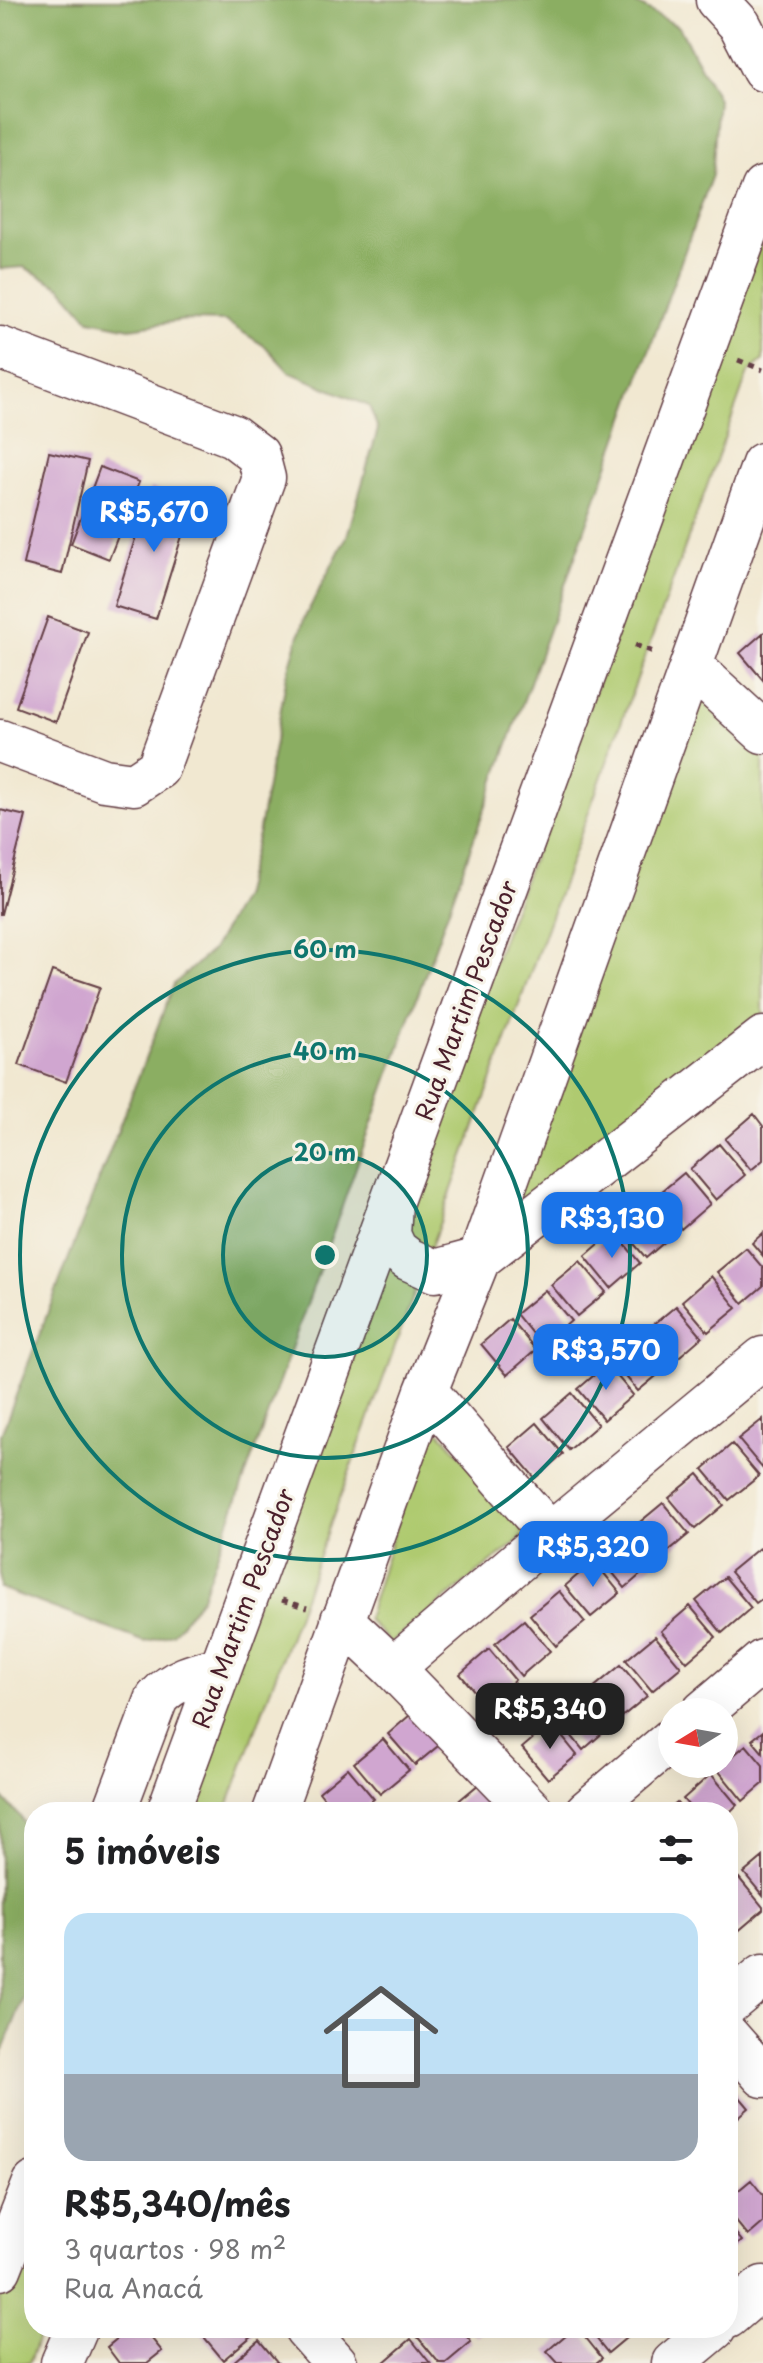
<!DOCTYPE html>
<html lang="pt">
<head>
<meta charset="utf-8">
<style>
  body { margin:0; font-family:"Playpen Sans",sans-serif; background:#f6f6f6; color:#202124; height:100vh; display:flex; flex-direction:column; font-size:30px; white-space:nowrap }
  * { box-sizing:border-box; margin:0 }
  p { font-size:26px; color:#757577 }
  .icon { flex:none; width:44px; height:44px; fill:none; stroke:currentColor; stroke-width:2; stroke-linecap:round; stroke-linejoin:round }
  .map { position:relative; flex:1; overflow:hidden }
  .side { position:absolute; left:24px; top:1802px; width:714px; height:536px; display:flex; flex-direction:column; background:#fff; border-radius:32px; box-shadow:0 8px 32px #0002 }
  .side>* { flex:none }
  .needle { width:52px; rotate:259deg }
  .buttons { position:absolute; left:658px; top:1698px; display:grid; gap:16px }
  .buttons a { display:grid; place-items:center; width:80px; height:80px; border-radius:50%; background:#fff; box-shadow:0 8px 32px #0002; font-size:40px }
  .price { position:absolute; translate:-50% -68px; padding:0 18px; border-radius:16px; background:#1a73e8; color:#fff; font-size:26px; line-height:52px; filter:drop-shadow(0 2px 4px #0008) }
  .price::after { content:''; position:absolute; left:50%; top:48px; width:24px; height:18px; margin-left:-12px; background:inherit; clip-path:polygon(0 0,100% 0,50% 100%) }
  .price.selected { background:#222; color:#fff }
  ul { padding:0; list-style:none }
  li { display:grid; align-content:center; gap:16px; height:424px; padding:0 40px }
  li+li { border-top:2px solid #e0e0e0 }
  li span { display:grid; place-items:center; height:248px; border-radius:24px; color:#555 }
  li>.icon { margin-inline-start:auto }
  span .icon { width:144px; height:144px; fill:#fffc; stroke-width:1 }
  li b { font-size:34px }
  h2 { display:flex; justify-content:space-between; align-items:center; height:96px; padding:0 40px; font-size:34px }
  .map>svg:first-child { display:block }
</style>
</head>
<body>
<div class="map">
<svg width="763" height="2363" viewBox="0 0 763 2363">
  <rect width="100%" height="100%" fill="#f7f3e8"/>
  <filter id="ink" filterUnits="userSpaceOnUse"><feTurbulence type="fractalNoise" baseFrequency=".0125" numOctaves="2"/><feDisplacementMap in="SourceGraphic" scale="16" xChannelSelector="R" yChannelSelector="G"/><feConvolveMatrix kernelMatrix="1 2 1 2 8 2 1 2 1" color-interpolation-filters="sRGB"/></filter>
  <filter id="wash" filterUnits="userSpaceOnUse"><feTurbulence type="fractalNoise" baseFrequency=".006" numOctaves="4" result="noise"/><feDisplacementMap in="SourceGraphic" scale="32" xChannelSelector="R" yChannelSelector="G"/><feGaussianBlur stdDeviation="1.8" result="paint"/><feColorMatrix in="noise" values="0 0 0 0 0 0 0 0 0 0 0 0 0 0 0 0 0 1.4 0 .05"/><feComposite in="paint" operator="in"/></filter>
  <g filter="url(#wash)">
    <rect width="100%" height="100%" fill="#f1e8d1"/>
    <!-- green -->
    <path fill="#afca70" stroke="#7c744e" stroke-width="2" d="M 763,237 L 763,360 L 748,373 L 226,1812 L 179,1812 Z
      M 691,671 L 763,737 L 763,1033 L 485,1251 Z
      M 429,1420 L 529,1532 L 390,1643 L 367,1619 Z
      M 34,2204 L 34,2328 L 41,2328 L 29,2363 L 0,2363 L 0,2295 Z"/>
    <!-- forest -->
    <path fill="#8bae62" stroke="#6a6646" stroke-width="2" d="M 0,0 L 630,0 L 679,27 L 718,99 L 712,175 L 202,1597 L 173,1634 L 145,1642 L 0,1588 L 0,1437 L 174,984 L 213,949 L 242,897 L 259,830 L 287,675 L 304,619 L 347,536 L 378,429 L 369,406 L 289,372 L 266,347 L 225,321 L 185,320 L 130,328 L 90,320 L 61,287 L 24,267 L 0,269 Z
      M 0,1795 L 19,1815 L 34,1839 L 34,1972 L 0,2058 Z"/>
    <g id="blocks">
      <!-- building -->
      <path fill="#d0a6d0" d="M 49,452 L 88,461 L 62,574 L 23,564 Z
        M 100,467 L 139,482 L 109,559 L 71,544 Z
        M 151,488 L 193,501 L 156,619 L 114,606 Z
        M 48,617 L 88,632 L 56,722 L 16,707 Z
        M 763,633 L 763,680 L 740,653 Z
        M 0,810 L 26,816 L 1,914 L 0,914 Z
        M 52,971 L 100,987 L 66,1082 L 19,1065 Z
        M 754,1114 L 763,1126 L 763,1160 L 751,1170 L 725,1139 Z
        M 719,1144 L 745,1175 L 716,1200 L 690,1169 Z
        M 684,1173 L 710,1204 L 681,1229 L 655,1197 Z
        M 649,1202 L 675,1233 L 646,1258 L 620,1227 Z
        M 614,1231 L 640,1263 L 611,1288 L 585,1256 Z
        M 763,1233 L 763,1256 L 752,1243 Z
        M 746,1248 L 763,1268 L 763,1286 L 743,1303 L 717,1272 Z
        M 580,1261 L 606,1292 L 577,1316 L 551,1285 Z
        M 711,1276 L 737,1308 L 708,1332 L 682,1301 Z
        M 545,1290 L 571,1321 L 542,1346 L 516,1314 Z
        M 676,1306 L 702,1337 L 673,1362 L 647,1330 Z
        M 510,1319 L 536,1350 L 507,1375 L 481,1344 Z
        M 641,1335 L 667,1367 L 638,1391 L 612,1360 Z
        M 607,1364 L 633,1395 L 604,1420 L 578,1389 Z
        M 572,1393 L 598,1425 L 569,1450 L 543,1418 Z
        M 763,1419 L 763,1469 L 738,1439 Z
        M 537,1423 L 563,1454 L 535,1478 L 509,1447 Z
        M 732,1444 L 759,1476 L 729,1500 L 703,1469 Z
        M 698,1474 L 724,1505 L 695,1529 L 669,1498 Z
        M 663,1503 L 689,1534 L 660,1558 L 634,1527 Z
        M 628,1532 L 654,1563 L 625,1588 L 599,1556 Z
        M 759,1548 L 763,1552 L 763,1598 L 756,1603 L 730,1572 Z
        M 594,1561 L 620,1593 L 591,1617 L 565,1586 Z
        M 725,1577 L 751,1608 L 722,1633 L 696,1601 Z
        M 559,1591 L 585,1622 L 556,1646 L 530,1615 Z
        M 690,1606 L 716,1637 L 687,1662 L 661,1631 Z
        M 524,1620 L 550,1651 L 521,1676 L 495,1644 Z
        M 655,1636 L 681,1667 L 652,1691 L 626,1660 Z
        M 489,1649 L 515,1680 L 486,1705 L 460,1674 Z
        M 621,1665 L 647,1696 L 618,1720 L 592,1689 Z
        M 586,1694 L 612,1725 L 583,1750 L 557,1718 Z
        M 417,1709 L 444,1741 L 415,1765 L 388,1734 Z
        M 551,1723 L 577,1755 L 548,1779 L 522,1748 Z
        M 763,1731 L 763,1753 L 752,1740 Z
        M 383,1739 L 409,1770 L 380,1794 L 354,1763 Z
        M 746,1745 L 763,1765 L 763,1784 L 743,1801 L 717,1769 Z
        M 348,1768 L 374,1799 L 359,1812 L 335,1812 L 319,1792 Z
        M 711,1774 L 737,1805 L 730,1812 L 694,1812 L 683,1799 Z
        M 479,1784 L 503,1812 L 454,1812 L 450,1808 Z
        M 677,1803 L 684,1812 L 666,1812 Z
        M 763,1857 L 763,1896 L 744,1873 Z
        M 739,1878 L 763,1907 L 763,1910 L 736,1933 L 728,1924 L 728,1887 Z
        M 728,2083 L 749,2108 L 728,2126 Z
        M 751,2180 L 763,2195 L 763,2223 L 748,2236 L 728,2212 L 728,2199 Z
        M 728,2224 L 742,2241 L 728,2252 Z
        M 130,2328 L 143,2328 L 162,2351 L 147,2363 L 119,2363 L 107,2347 Z
        M 203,2328 L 249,2328 L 254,2334 L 223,2360 L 199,2331 Z
        M 424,2328 L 460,2328 L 471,2342 L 446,2363 L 439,2363 L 416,2335 Z
        M 470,2328 L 488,2328 L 477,2337 Z
        M 574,2328 L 578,2328 L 602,2358 L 596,2363 L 558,2363 L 547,2351 Z
        M 588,2328 L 638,2328 L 608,2353 Z
        M 411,2339 L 430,2363 L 383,2363 Z
        M 259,2340 L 278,2363 L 232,2363 Z"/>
    </g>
  </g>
  <g filter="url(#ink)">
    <use href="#blocks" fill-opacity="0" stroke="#633d44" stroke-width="2"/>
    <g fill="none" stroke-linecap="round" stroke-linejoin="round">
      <defs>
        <path id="minor" d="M 717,0 L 740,25 L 763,70
          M 0,348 L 233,436 L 258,455 L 264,478 L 158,768 L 134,784 L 104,780 L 0,741
          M 691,666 L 763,732
          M 391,1203 L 389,1235 L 396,1250 L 408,1259 L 435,1271 L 479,1259 L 763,1038
          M 426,1391 L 550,1534
          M 342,1620 L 393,1668 L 550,1534 L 763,1358
          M 393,1668 L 533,1812
          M 703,1712 L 763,1661
          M 114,1812 L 157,1698 C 174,1679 195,1674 220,1668
          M 168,1812 L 763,188
          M 274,1812 L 426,1391 L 479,1259 L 763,464
          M 586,1812 L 672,1739
          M 728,2004 L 763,1975
          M 728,2036 L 763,2076
          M 0,2269 L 34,2183
          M 728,2317 L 763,2287
          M 305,2328 L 336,2363
          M 62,2363 L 77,2328
          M 673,2363 L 715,2328"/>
      </defs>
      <!-- minor casing -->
      <use href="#minor" stroke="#633d44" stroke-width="45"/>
      <!-- path -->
      <path stroke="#633d44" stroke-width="5" stroke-dasharray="6 6" stroke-linecap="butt" d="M 738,360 L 763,370
        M 635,645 L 656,653
        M 282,1600 L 307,1608"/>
      <!-- minor -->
      <use href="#minor" stroke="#fff" stroke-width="42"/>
    </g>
  </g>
  <!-- distance rings -->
  <circle cx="325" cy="1255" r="102" fill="#0f766e" fill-opacity=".12"/>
  <g fill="none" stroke="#0f766e" stroke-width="4">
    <circle cx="325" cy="1255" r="102"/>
    <circle cx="325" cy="1255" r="203"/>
    <circle cx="325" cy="1255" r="305"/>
  </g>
  <g text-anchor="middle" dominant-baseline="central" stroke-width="6" stroke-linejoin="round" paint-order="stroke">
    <!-- street labels -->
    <g font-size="24" fill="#4a1f2b" stroke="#f7f3e8">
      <text transform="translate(465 1000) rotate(-70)">Rua Martim Pescador</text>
      <text transform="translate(242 1608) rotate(-70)">Rua Martim Pescador</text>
    </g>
  </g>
  <circle cx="325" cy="1255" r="12" fill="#0f766e" stroke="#f7f3e8" stroke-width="4"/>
  <g font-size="24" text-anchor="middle" font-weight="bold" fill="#0f766e" stroke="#f7f3e8" stroke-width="6" stroke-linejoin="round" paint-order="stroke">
    <text x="325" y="958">60 m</text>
    <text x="325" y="1060">40 m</text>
    <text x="325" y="1161">20 m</text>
  </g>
</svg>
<div class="buttons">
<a><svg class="needle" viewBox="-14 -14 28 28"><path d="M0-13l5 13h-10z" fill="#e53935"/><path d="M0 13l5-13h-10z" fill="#757577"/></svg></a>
</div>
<b class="price" style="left:154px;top:554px">R$5,670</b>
<b class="price" style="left:612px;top:1260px">R$3,130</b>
<b class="price" style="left:606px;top:1392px">R$3,570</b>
<b class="price" style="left:593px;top:1589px">R$5,320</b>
<b class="price selected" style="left:550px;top:1751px">R$5,340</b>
<section class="side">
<h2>5 imóveis<svg class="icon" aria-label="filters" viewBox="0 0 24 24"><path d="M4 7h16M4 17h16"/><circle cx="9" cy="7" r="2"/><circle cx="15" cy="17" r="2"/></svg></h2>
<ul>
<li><span style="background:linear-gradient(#bfe0f5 65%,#9aa5b1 0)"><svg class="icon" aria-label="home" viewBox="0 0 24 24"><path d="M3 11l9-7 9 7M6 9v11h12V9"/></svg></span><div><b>R$5,340/mês</b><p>3 quartos · 98 m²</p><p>Rua Anacá</p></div></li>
</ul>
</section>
</div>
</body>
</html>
